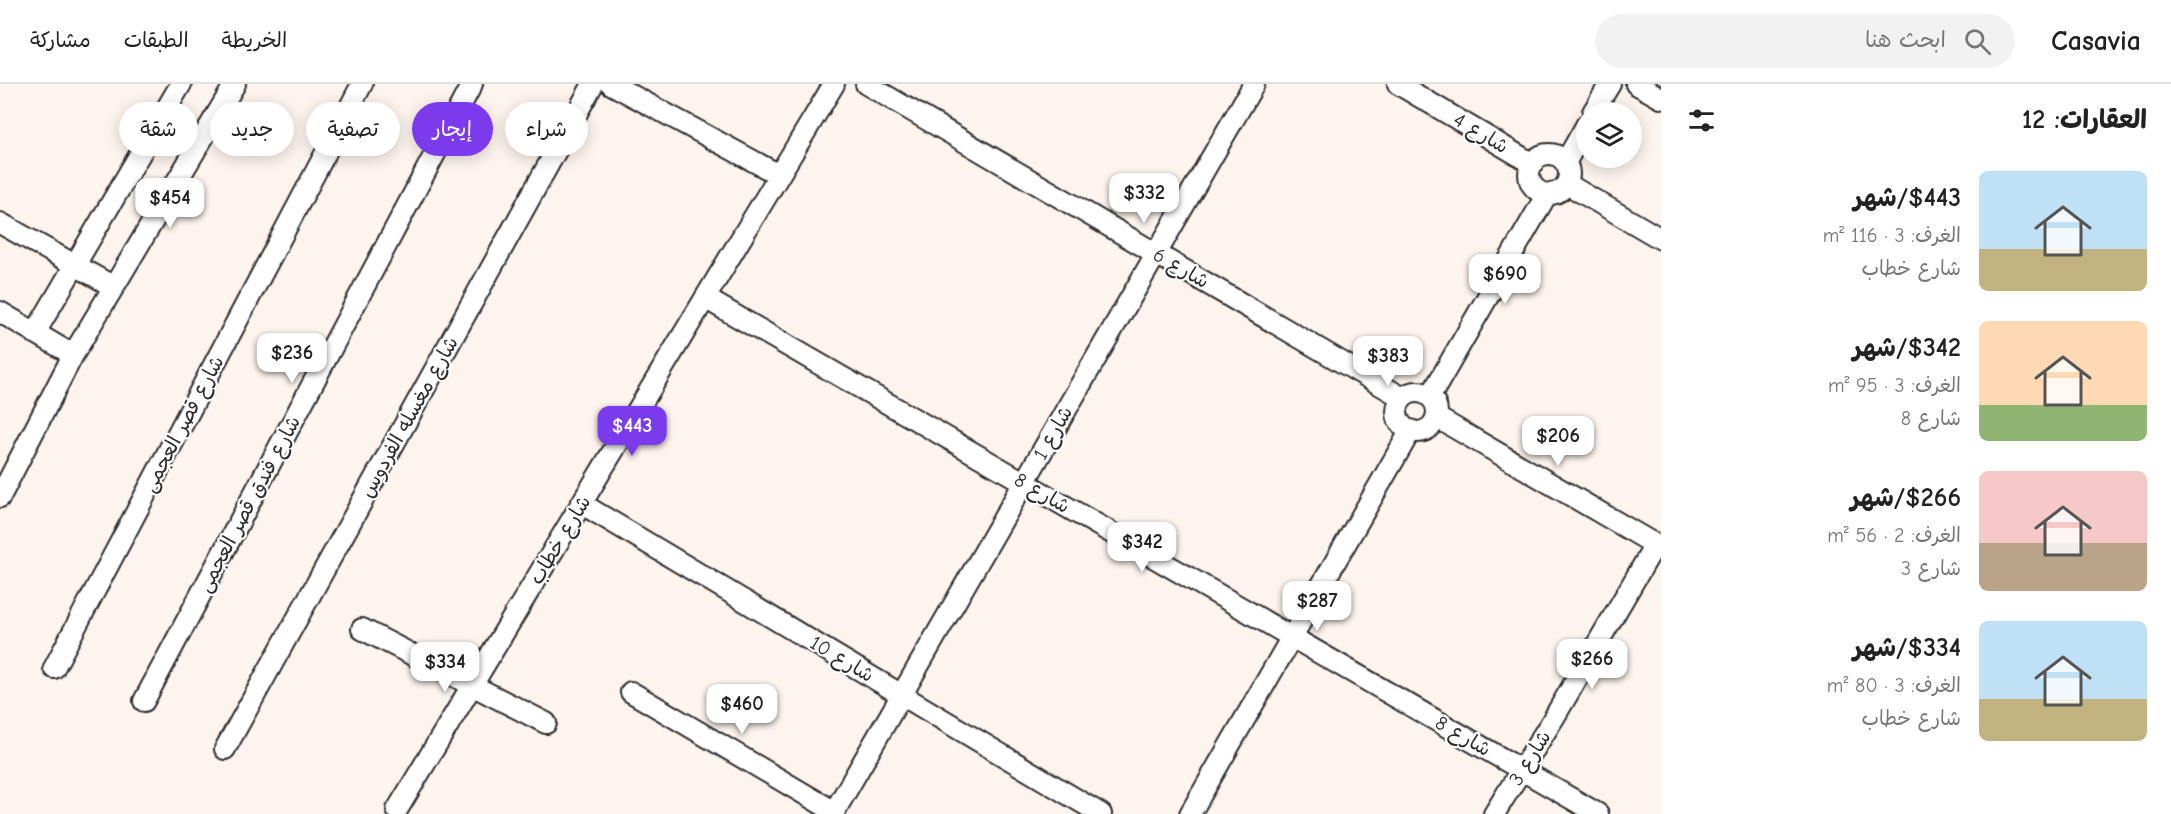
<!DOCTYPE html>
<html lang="ar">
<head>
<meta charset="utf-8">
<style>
  body { margin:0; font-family:"Comic Neue","Playpen Sans Arabic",sans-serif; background:#f2f2f2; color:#222; direction:rtl; height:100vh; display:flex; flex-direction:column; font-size:22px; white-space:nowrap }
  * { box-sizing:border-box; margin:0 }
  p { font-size:20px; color:#767676 }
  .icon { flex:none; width:33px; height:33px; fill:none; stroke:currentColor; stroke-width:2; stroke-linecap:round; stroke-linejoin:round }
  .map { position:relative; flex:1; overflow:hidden; direction:ltr }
  .side { display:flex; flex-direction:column; background:#fff; width:510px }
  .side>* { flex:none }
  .banner { position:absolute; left:18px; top:18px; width:570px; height:54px; direction:rtl; display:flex; gap:12px }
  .tools { position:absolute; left:1576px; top:18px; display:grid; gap:12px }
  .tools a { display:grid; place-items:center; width:66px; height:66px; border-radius:50%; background:#fff; box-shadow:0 3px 15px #0003; font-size:30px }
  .price { position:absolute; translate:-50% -51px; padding:0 14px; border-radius:12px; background:#fff; color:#222; font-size:20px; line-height:39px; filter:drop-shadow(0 2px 3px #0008) }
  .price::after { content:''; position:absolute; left:50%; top:36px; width:18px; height:14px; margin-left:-9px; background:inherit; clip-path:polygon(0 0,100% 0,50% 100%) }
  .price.current { background:#7c3aed; color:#fff }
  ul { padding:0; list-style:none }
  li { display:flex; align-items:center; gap:18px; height:150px; padding:0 24px }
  li span { display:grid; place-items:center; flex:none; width:168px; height:120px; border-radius:9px; color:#555 }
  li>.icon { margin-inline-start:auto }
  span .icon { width:72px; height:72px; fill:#fffc; stroke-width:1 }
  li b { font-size:26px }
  h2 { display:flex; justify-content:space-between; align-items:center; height:72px; padding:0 24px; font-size:26px }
  .pill { padding:0 21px; border-radius:27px; background:#fff; box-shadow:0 3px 15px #0003; font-size:21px; line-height:54px }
  .pill.current { background:#7c3aed; color:#fff }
  header { display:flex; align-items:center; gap:36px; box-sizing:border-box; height:84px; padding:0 30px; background:#fff; border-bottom:2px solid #e0e0e0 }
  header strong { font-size:28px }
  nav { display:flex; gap:33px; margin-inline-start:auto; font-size:21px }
  .search { width:420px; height:54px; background:#f2f2f2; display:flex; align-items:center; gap:15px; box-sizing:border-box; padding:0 21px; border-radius:33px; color:#767676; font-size:22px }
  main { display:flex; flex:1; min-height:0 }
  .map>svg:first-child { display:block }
</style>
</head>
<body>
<header>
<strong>Casavia</strong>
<div class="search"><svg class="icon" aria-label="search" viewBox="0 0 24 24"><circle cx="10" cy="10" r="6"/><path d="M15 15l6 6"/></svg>ابحث هنا</div>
<nav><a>الخريطة</a><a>الطبقات</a><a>مشاركة</a></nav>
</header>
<main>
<section class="side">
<h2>العقارات: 12<svg class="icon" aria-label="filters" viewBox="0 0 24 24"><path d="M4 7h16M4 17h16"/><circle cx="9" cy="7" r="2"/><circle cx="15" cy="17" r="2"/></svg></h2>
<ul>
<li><span style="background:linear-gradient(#bfe0f5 65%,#c2b280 0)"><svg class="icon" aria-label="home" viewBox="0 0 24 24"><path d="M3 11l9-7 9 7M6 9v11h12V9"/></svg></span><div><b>$443/شهر</b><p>الغرف: 3 · 116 m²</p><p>شارع خطاب</p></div></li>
<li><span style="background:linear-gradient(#ffd9b3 70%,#8fb573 0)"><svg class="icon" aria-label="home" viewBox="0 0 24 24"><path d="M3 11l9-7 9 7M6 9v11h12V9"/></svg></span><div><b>$342/شهر</b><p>الغرف: 3 · 95 m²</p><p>شارع 8</p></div></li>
<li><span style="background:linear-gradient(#f6c9c9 60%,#b9a48a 0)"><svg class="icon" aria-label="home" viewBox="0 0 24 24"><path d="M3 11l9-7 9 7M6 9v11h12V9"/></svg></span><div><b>$266/شهر</b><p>الغرف: 2 · 56 m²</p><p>شارع 3</p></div></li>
<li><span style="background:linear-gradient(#bfe0f5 65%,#c2b280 0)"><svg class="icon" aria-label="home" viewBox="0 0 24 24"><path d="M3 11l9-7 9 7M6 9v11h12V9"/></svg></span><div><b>$334/شهر</b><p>الغرف: 3 · 80 m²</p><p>شارع خطاب</p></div></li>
</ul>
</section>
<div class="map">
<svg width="1661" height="730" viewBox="0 0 1661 730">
  <rect width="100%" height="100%" fill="#fdf4ed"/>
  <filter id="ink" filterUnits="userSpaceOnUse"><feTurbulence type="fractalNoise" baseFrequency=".0167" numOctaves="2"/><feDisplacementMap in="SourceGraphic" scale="12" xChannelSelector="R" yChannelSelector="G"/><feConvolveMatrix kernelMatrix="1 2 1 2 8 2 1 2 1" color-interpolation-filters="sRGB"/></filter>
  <g filter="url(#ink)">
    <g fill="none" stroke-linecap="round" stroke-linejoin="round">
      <defs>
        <path id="street" d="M 611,0 L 779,91
          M 866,0 L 1403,314
          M 1398,0 L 1533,80
          M 1636,0 L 1661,14
          M 1593,28 L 1610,0
          M1529 90a20 20 0 1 1 40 0a20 20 0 1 1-40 0Z
          M 1565,79 L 1587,40
          M 1567,100 L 1661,155
          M 0,139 L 114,203
          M 705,214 L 1598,730
          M 0,228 L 73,271
          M 35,249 L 181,0
          M1397 328a20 20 0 1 1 40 0a20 20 0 1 1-40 0Z
          M 1430,313 L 1547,110
          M 1436,333 L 1661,464
          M 0,413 L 73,271 L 235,0
          M 582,420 L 1101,730
          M 362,545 L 546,639
          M 54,584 L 362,0
          M 631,608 L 835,728
          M 144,617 L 472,0
          M 225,665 L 593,0
          M 397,726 L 834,0
          M 833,730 L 1254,0
          M 1190,730 L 1411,346
          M 1494,730 L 1555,632 L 1655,461"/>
      </defs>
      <!-- street casing -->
      <use href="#street" stroke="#2b2b2b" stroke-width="24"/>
      <!-- street -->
      <use href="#street" stroke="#fff" stroke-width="20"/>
    </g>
  </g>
  <g text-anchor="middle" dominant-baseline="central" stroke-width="4.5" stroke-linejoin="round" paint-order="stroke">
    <!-- street labels -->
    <g font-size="20" fill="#2b2b2b" stroke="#fff">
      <text transform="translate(1481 49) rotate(31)">شارع 4</text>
      <text transform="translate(1181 184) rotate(30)">شارع 6</text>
      <text transform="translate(409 333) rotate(-61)">شارع مغسله الفردوس</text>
      <text transform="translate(183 340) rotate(-62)">شارع قصر العجمى</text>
      <text transform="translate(1053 349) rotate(-60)">شارع 1</text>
      <text transform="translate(1042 409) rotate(30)">شارع 8</text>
      <text transform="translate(249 420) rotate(-62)">شارع فندق قصر العجمى</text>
      <text transform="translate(560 456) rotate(-59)">شارع خطاب</text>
      <text transform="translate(842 575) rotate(31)">شارع 10</text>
      <text transform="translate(1463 652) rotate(30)">شارع 8</text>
      <text transform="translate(1530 674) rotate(-58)">شارع 3</text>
    </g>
  </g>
</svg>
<div class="tools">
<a><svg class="icon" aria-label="layers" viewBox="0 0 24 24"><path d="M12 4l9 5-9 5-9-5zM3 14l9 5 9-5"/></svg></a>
</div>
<b class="price" style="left:1144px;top:140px">$332</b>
<b class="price" style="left:170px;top:145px">$454</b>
<b class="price" style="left:1505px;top:221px">$690</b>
<b class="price" style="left:292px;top:300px">$236</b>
<b class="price" style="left:1388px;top:303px">$383</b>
<b class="price current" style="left:632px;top:373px">$443</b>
<b class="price" style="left:1558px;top:383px">$206</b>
<b class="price" style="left:1142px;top:489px">$342</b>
<b class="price" style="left:1317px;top:548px">$287</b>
<b class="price" style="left:1592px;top:606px">$266</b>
<b class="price" style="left:445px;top:609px">$334</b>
<b class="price" style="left:742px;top:651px">$460</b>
<div class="banner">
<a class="pill">شراء</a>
<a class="pill current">إيجار</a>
<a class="pill">تصفية</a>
<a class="pill">جديد</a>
<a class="pill">شقة</a>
</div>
</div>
</main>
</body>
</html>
